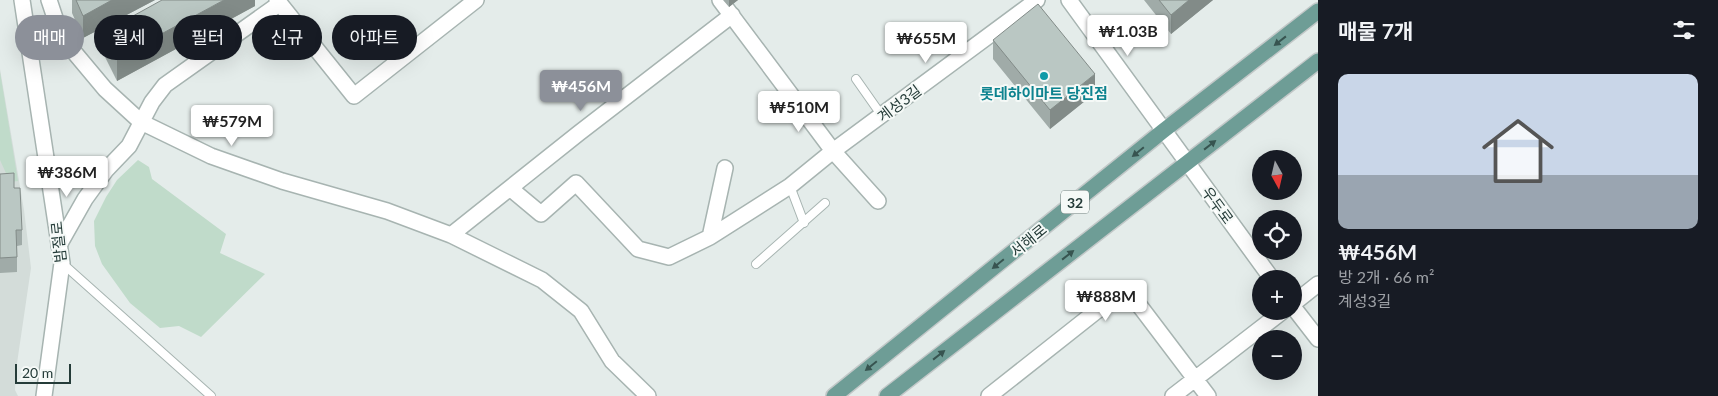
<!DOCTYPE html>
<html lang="ko">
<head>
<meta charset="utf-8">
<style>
  body { margin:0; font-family:Lato,"Noto Sans KR",sans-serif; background:#20242c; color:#f1f3f6; height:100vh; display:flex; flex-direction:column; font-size:19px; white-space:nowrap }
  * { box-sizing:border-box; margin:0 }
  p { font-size:16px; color:#9ea1a6 }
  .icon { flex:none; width:28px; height:28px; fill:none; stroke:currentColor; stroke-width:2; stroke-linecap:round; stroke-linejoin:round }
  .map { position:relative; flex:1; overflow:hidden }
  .drawer { display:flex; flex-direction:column; background:#171b24; width:400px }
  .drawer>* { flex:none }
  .guide { position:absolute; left:15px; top:15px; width:475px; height:45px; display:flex; gap:10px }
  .needle { width:32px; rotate:172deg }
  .buttons { position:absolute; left:1252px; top:150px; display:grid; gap:10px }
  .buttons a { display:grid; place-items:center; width:50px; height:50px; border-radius:50%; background:#171b24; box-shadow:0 5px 20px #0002; font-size:25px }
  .scale { position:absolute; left:15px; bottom:12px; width:56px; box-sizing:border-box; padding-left:5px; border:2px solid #253c39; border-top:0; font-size:14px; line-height:18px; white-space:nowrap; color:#253c39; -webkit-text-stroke:4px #f5f9f7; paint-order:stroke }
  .price { position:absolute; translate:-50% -42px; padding:0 11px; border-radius:5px; background:#fff; color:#222; font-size:16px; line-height:32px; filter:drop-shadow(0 1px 2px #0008) }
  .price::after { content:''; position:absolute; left:50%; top:30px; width:15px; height:11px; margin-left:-8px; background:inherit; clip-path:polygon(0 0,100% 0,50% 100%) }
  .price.current { background:#8c9099; color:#fff }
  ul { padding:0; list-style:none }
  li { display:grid; align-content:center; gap:10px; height:265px; padding:0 20px }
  li span { display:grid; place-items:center; height:155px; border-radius:10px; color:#555 }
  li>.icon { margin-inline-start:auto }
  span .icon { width:90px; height:90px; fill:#fffc; stroke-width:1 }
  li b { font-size:21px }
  h2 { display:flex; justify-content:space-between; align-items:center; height:60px; padding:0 20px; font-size:21px }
  .pill { padding:0 18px; border-radius:22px; background:#171b24; box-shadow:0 5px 20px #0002; font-size:18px; line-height:45px }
  .pill.current { background:#8c9099; color:#fff }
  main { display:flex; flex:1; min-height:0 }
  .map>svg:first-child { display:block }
</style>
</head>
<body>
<main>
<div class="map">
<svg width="1318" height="396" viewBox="0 0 1318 396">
  <rect width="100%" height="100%" fill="#e4ecea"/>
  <!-- built -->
  <path fill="#d3dcd9" d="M 0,69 L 24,210 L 31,268 L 16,370 L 15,390 L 18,396 L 0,396 Z"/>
  <!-- green -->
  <path fill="#c0dbca" d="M 0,72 L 18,181 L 10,182 L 0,160 Z
    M 138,160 L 149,167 L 152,179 L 226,234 L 220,253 L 265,274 L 201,337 L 179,326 L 160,328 L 130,303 L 102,264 L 95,246 L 94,221 L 106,197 L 117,180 Z"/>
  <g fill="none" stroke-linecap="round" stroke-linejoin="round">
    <defs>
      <path id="service" d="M 856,79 L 882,116
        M 790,186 L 804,223
        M 62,263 L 211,396
        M 756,264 L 825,203"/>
      <path id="minor" d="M 49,0 L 57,24 L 69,46 L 105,89 L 141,122 L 211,156 L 282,181 L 387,211 L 451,235 L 542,280 L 581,311 L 612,361 L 648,396
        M 277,0 L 354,96 L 476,0
        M 720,0 L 833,151 L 790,186 L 710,237 L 725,168
        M 1069,0 L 1272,279
        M 511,189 L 541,214 L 576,183 L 638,249 L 669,257 L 710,237
        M 878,201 L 833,151 L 1037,0
        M 451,235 L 579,133 L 732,15
        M 59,245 L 85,199 L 106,170 L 129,146 L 152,102 L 165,85 L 279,4
        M 1294,303 L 1318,284
        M 1294,308 L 1318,339
        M 989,396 L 1113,298 L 1136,301 L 1208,396
        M 1173,396 L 1283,311"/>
      <path id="tertiary" d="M 22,0 L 62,263 L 44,396"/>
      <path id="primary" d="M 834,396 L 1163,131 L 1318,11
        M 887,396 L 1318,61"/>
    </defs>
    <!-- service casing -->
    <use href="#service" stroke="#a7b4b1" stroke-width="10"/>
    <!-- minor casing -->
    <use href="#minor" stroke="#a7b4b1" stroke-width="18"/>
    <!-- tertiary casing -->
    <use href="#tertiary" stroke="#a7b4b1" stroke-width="18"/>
    <!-- primary casing -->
    <use href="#primary" stroke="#c2c8c8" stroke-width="18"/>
    <!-- service -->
    <use href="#service" stroke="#fff" stroke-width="8"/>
    <!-- minor -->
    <use href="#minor" stroke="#fff" stroke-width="15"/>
    <!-- tertiary -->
    <use href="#tertiary" stroke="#fff" stroke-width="15"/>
    <!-- primary -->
    <use href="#primary" stroke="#6e9d96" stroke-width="15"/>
  </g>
  <!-- wall -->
  <path fill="#a0aba8" d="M 72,0 L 155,0 L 83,38 L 72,13 Z
    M 255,0 L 255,6 L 117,81 L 104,55 L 104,32 Z
    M 723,0 L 738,0 L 729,7 Z
    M 1144,0 L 1213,0 L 1171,34 Z
    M 993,40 L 1095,93 L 1050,129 L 993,59 Z
    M 0,174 L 14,188 L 22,230 L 22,245 L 17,246 L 17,272 L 0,273 Z"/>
  <!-- shaded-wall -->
  <path fill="#828b88" d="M 112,0 L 155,0 L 83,38 L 83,16 Z
    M 224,0 L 255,0 L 255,6 L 117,81 L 117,58 Z
    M 729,0 L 738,0 L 729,7 Z
    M 1189,0 L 1213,0 L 1171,34 L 1171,15 Z
    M 1095,74 L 1095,93 L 1050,129 L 1050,110 Z"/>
  <!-- building -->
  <path fill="#bac7c3" stroke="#828b88" d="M 76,0 L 112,0 L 83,16 Z
    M 162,0 L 224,0 L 117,58 L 104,32 Z
    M 1159,0 L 1189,0 L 1171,15 Z
    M 1038,4 L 1095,74 L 1050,110 L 993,40 Z
    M 14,173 L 14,188 L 20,188 L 22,230 L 16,230 L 17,257 L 0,258 L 0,174 Z"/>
  <!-- one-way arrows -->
  <defs><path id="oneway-solid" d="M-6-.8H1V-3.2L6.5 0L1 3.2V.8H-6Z" transform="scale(1.25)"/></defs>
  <g fill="#375450">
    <use href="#oneway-solid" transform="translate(1280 41) rotate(142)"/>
    <use href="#oneway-solid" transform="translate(1210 145) rotate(-38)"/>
    <use href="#oneway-solid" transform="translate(1138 152) rotate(141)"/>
    <use href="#oneway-solid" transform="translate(1068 255) rotate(-38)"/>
    <use href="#oneway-solid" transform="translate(998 264) rotate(141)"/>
    <use href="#oneway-solid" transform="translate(939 355) rotate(-38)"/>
    <use href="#oneway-solid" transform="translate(871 366) rotate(141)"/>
  </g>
  <!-- markers -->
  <circle fill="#0f9aa8" stroke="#f5f9f7" stroke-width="2" cx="1044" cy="76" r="5"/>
  <g text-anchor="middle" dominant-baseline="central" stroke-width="4" stroke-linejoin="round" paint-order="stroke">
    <!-- shield labels -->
    <rect fill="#f5f9f7" stroke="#637572" stroke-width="1" x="1061" y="190.5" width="28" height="23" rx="4"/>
    <g font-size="14" font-weight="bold" fill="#253c39">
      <text x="1075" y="202">32</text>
    </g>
    <!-- culture labels -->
    <g font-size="15" font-weight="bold" fill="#0d838f" stroke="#f5f9f7">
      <text x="1044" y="93">롯데하이마트 당진점</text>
    </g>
    <!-- street labels -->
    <g font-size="15" fill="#253c39" stroke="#f5f9f7">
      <text transform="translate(899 103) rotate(-37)">계성3길</text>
      <text transform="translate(1218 205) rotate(54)">우두로</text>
      <text transform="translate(1028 240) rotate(-39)">서해로</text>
      <text transform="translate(58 242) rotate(-96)">밤절로</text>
    </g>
  </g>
</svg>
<div class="buttons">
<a><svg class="needle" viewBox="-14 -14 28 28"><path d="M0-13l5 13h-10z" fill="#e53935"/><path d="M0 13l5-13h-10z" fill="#9ea1a6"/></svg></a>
<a><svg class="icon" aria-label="locate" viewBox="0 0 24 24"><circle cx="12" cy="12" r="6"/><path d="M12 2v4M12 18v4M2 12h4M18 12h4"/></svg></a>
<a>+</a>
<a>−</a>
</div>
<div class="scale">20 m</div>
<b class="price" style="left:1128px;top:57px">₩1.03B</b>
<b class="price" style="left:926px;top:64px">₩655M</b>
<b class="price current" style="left:581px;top:112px">₩456M</b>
<b class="price" style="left:799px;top:133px">₩510M</b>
<b class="price" style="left:232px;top:147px">₩579M</b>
<b class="price" style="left:67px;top:198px">₩386M</b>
<b class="price" style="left:1106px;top:322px">₩888M</b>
<div class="guide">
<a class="pill current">매매</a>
<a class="pill">월세</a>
<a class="pill">필터</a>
<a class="pill">신규</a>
<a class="pill">아파트</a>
</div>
</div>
<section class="drawer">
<h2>매물 7개<svg class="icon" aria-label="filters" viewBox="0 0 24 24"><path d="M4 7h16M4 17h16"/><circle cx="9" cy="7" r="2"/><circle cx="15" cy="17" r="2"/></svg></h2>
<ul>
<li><span style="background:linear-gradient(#c9d6e8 65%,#9aa5b1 0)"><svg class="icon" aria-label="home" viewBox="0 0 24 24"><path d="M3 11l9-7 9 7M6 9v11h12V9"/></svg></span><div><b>₩456M</b><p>방 2개 · 66 m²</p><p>계성3길</p></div></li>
</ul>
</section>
</main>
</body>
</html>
